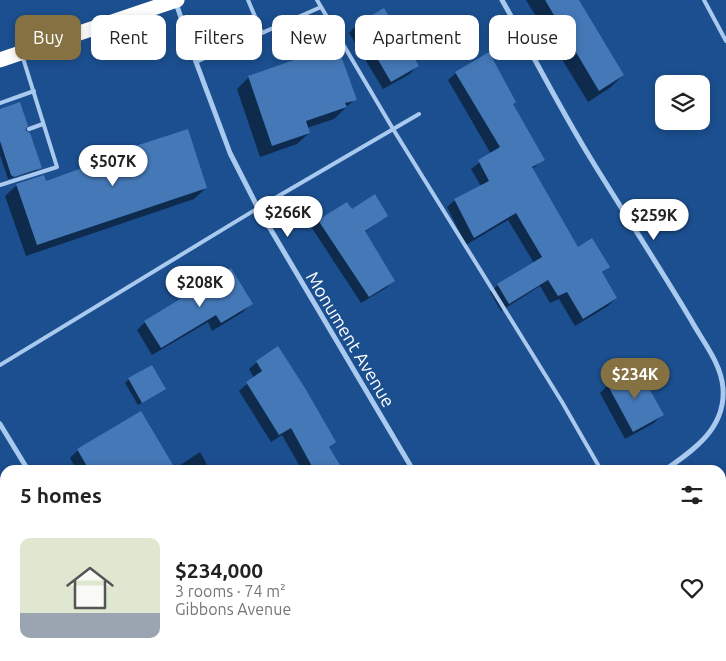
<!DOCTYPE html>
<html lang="en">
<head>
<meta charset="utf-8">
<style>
  body { margin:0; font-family:Ubuntu,sans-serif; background:#f2f2f2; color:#222; height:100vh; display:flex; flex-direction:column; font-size:19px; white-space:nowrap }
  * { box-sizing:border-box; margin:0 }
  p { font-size:16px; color:#767676 }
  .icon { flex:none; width:28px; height:28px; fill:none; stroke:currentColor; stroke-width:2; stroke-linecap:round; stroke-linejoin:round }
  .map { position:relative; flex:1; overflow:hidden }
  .drawer { position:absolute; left:0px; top:465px; width:726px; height:196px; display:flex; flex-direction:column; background:#fff; border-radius:15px 15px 0 0; box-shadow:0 2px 8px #0003 }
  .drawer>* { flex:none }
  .top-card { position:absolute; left:15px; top:15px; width:696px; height:45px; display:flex; gap:10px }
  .buttons { position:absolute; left:655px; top:75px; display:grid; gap:10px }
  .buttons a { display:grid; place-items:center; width:55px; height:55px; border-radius:10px; background:#fff; box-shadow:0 2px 8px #0003; font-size:25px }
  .price { position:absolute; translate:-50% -42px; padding:0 11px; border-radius:18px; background:#fff; color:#222; font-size:16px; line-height:32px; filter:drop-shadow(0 1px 2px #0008) }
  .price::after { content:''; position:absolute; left:50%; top:30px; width:15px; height:11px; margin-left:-8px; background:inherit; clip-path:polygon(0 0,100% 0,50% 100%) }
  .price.selected { background:#857141; color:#fff }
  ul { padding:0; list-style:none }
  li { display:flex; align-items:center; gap:15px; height:125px; padding:0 20px }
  li span { display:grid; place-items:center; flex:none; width:140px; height:100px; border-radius:10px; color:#555 }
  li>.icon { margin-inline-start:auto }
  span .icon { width:60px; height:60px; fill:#fffc; stroke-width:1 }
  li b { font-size:21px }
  h2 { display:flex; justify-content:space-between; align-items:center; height:60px; padding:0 20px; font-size:21px }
  .chip { padding:0 18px; border-radius:10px; background:#fff; box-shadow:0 2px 8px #0003; font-size:18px; line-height:45px }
  .chip.selected { background:#857141; color:#fff }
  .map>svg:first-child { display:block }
</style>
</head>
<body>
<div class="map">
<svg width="726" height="661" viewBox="0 0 726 661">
  <rect width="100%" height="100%" fill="#1b4f8f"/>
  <!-- water -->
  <path fill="#3c6290" stroke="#9cc4f0" d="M 726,540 L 726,661 L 684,661 L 683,656 L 721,656 L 721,545 Z"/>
  <!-- shadow -->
  <path fill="#0007" d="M 526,0 L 577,0 L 623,75 L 611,87 L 588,102 Z
    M 384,9 L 417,66 L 410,74 L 383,89 L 349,33 L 357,25 Z
    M 456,73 L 512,104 L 544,159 L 532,169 L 577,248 L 608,267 L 601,274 L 616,298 L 608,306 L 575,326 L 559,299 L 550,303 L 540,286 L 501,311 L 490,292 L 498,285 L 534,263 L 508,220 L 466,245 L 447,207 L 455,200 L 481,186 L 471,169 L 491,154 L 448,80 Z
    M 249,77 L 355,99 L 334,119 L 307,128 L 309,133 L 297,144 L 260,157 L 237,89 Z
    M 0,110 L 24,130 L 40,168 L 36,171 L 8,179 L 0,155 Z
    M 99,159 L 206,188 L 194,199 L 26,256 L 5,196 L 17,185 L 45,182 L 92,166 Z
    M 351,211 L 386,216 L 365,232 L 393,281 L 386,288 L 361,303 L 312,228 L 319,221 Z
    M 251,304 L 243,312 L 212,331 L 208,322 L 152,355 L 137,330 L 145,322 Z
    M 257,362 L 334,442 L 328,448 L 342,470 L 302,470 L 282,435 L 271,442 L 239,391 L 254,378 L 249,369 Z
    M 637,369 L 662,415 L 654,423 L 625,439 L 600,393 L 608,385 Z
    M 129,379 L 164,389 L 138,405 L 125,383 Z
    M 78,450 L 174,469 L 200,452 L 210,470 L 77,470 L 70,458 Z
    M 0,535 L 5,543 L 5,656 L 59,656 L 62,661 L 0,661 Z
    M 197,656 L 276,656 L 269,661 L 200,661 Z"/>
  <!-- building -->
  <path fill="#4478b7" d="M 545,0 L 579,0 L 624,75 L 599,91 Z
    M 384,8 L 419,66 L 391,82 L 357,24 Z
    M 337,45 L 357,100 L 345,103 L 347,107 L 306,121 L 310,133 L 272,146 L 248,76 Z
    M 489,52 L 516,102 L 513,104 L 545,160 L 532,167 L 578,247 L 592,238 L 610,267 L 602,272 L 617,298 L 583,319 L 567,292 L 558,296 L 548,280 L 509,304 L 497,284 L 542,257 L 516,213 L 474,238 L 454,199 L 489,181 L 478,160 L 500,147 L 455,72 Z
    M 20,102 L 28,126 L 25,130 L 30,133 L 42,168 L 14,177 L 11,175 L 0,141 L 0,109 Z
    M 188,129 L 207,188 L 37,245 L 16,184 L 44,175 L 46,181 L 99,162 L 98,158 Z
    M 375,194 L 388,216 L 365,231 L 395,281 L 369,297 L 318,220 L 347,202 L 352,209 Z
    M 231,268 L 253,304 L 221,323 L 216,315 L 161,348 L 144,321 Z
    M 278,346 L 305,388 L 336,442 L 329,447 L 343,470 L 314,470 L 291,428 L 279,435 L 246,382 L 262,371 L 256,361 Z
    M 152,365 L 166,389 L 142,403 L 128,378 Z
    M 637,367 L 664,415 L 633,432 L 607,384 Z
    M 141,411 L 176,470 L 89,470 L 77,449 Z"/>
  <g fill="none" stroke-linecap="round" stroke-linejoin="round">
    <!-- lane -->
    <path stroke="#a9c9ee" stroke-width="4" d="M 248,0 L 262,33
      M 317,0 L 393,129 L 562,402 L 601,470
      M 704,0 L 726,41
      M 196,62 L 321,7
      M 0,103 L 34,91
      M 29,129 L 43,124
      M 0,185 L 57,167 L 22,55
      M 0,365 L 258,208 L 419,114"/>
    <!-- street -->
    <path stroke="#a9c9ee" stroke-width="5" d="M 502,0 C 532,53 559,107 591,159 C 624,213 659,266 691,320 C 703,342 721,363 723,388 C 726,428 694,450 665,470
      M 176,3 L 196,62 L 230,153 L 258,208 L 413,470
      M 0,424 L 28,470
      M 139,656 L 142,661
      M 524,656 L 527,661
      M 354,661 L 363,656"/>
    <!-- highway -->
    <path stroke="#fff" stroke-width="15" d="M 0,60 L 177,0"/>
  </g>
  <g text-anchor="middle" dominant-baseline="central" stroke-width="4.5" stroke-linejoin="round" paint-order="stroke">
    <!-- street labels -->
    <g font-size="18" fill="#fff" stroke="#1b4f8f">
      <text transform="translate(351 339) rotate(59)">Monument Avenue</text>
    </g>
  </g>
</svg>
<div class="buttons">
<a><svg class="icon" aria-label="layers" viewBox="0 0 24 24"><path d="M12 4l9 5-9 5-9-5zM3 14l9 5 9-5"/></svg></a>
</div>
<b class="price" style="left:113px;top:187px">$507K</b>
<b class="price" style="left:288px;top:238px">$266K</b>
<b class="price" style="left:654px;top:241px">$259K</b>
<b class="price" style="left:200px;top:308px">$208K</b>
<b class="price selected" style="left:635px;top:400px">$234K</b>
<div class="top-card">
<a class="chip selected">Buy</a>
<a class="chip">Rent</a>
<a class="chip">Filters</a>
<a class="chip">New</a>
<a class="chip">Apartment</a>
<a class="chip">House</a>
</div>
<section class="drawer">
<h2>5 homes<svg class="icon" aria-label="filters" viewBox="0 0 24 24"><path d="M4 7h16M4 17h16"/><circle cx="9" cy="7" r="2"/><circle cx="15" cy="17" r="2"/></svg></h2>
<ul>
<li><span style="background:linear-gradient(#dfe7d0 75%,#9aa5b1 0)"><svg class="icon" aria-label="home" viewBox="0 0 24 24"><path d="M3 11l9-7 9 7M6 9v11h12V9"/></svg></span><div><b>$234,000</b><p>3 rooms · 74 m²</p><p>Gibbons Avenue</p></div><svg class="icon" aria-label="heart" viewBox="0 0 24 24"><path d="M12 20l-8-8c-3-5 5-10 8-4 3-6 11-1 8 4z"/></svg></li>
</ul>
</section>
</div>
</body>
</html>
